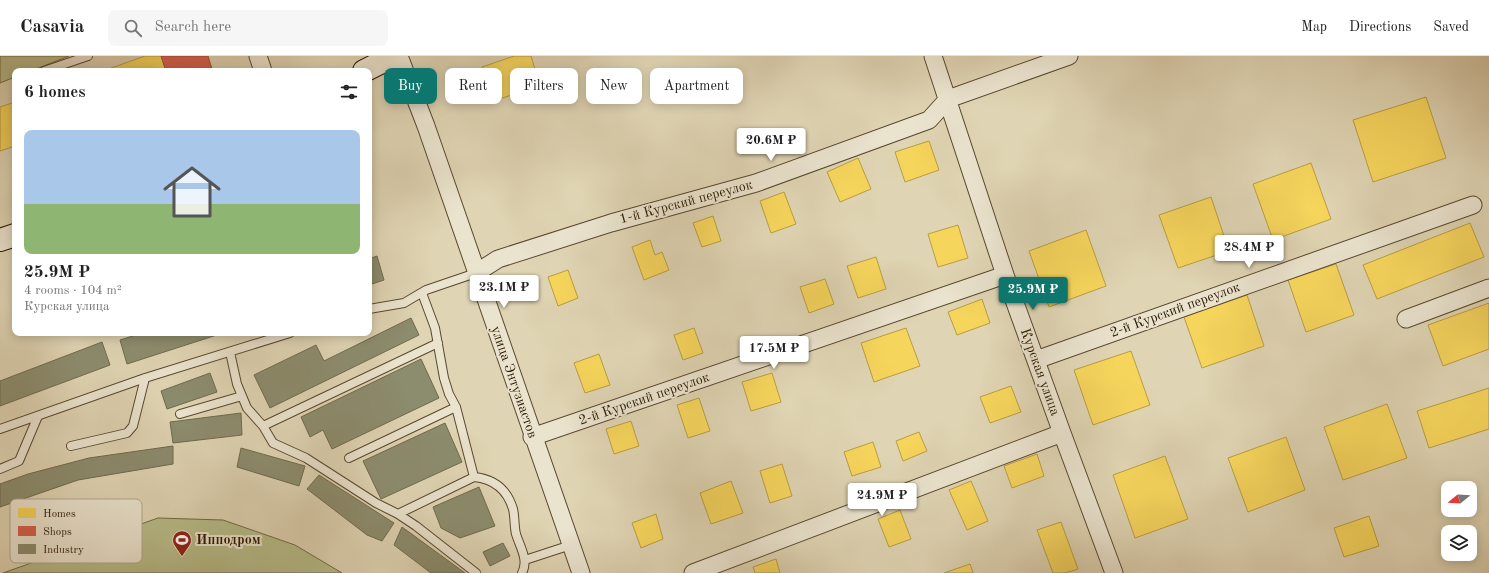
<!DOCTYPE html>
<html lang="en">
<head>
<meta charset="utf-8">
<style>
  body { margin:0; font-family:"Old Standard TT",serif; background:#f6f6f6; color:#222; height:100vh; display:flex; flex-direction:column; font-size:15px; white-space:nowrap }
  * { box-sizing:border-box; margin:0 }
  p { font-size:13px; color:#767676 }
  .icon { flex:none; width:22px; height:22px; fill:none; stroke:currentColor; stroke-width:2; stroke-linecap:round; stroke-linejoin:round }
  .map { position:relative; flex:1; overflow:hidden }
  .details { position:absolute; left:12px; top:12px; width:360px; height:268px; display:flex; flex-direction:column; background:#fff; border-radius:8px; box-shadow:0 2px 10px #0003 }
  .details>* { flex:none }
  .top-card { position:absolute; left:384px; top:12px; width:380px; height:36px; display:flex; gap:8px }
  .needle { width:26px; rotate:252deg }
  .tools { position:absolute; left:1441px; top:425px; display:grid; gap:8px }
  .tools a { display:grid; place-items:center; width:36px; height:36px; border-radius:8px; background:#fff; box-shadow:0 2px 10px #0003; font-size:20px }
  .price { position:absolute; translate:-50% -34px; padding:0 9px; border-radius:4px; background:#fff; color:#222; font-size:13px; line-height:26px; filter:drop-shadow(0 1px 2px #0008) }
  .price::after { content:''; position:absolute; left:50%; top:24px; width:12px; height:9px; margin-left:-6px; background:inherit; clip-path:polygon(0 0,100% 0,50% 100%) }
  .price.on { background:#0f766e; color:#fff }
  ul { padding:0; list-style:none }
  li { display:grid; align-content:center; gap:8px; height:212px; padding:0 12px }
  li span { display:grid; place-items:center; height:124px; border-radius:8px; color:#555 }
  li>.icon { margin-inline-start:auto }
  span .icon { width:72px; height:72px; fill:#fffc; stroke-width:1 }
  li b { font-size:17px }
  h2 { display:flex; justify-content:space-between; align-items:center; height:48px; padding:0 12px; font-size:17px }
  .tag { padding:0 14px; border-radius:8px; background:#fff; box-shadow:0 2px 10px #0003; font-size:14px; line-height:36px }
  .tag.on { background:#0f766e; color:#fff }
  header { display:flex; align-items:center; gap:24px; box-sizing:border-box; height:56px; padding:0 20px; background:#fff; border-bottom:1px solid #e0e0e0 }
  header strong { font-size:19px }
  nav { display:flex; gap:22px; margin-inline-start:auto; font-size:14px }
  .search { width:280px; height:36px; background:#f6f6f6; display:flex; align-items:center; gap:10px; box-sizing:border-box; padding:0 14px; border-radius:8px; color:#767676; font-size:15px }
  .map>svg:first-child { display:block }
</style>
</head>
<body>
<header>
<strong>Casavia</strong>
<div class="search"><svg class="icon" aria-label="search" viewBox="0 0 24 24"><circle cx="10" cy="10" r="6"/><path d="M15 15l6 6"/></svg>Search here</div>
<nav><a>Map</a><a>Directions</a><a>Saved</a></nav>
</header>
<div class="map">
<svg width="1489" height="517" viewBox="0 0 1489 517">
  <rect width="100%" height="100%" fill="#dfd4b3"/>
  <filter id="stains"><feTurbulence type="fractalNoise" baseFrequency=".005" numOctaves="4"/><feColorMatrix values="0 0 0 0 .2 0 0 0 0 .09 0 0 0 0 .02 0 0 0 .5 -.17"/></filter>
  <radialGradient id="worn" r=".72"><stop offset=".6" stop-color="#630" stop-opacity="0"/><stop offset="1" stop-color="#630" stop-opacity=".3"/></radialGradient>
  <!-- green -->
  <path fill="#b7bb89" stroke="#726a45" d="M 0,0 L 69,0 L 31,15 L 15,15 L 15,21 L 0,27 Z
    M 158,462 L 223,464 L 295,489 L 342,517 L 3,517 Z"/>
  <!-- homes -->
  <path fill="#f6d55c" stroke="#b99d41" d="M 145,0 L 161,0 L 166,15 L 103,15 Z
    M 514,0 L 531,0 L 540,30 L 493,45 L 482,11 Z
    M 1426,41 L 1446,102 L 1373,126 L 1353,64 Z
    M 15,46 L 15,90 L 0,95 L 0,51 Z
    M 929,85 L 939,114 L 905,126 L 895,96 Z
    M 858,102 L 871,133 L 840,146 L 827,116 Z
    M 1311,107 L 1331,163 L 1273,184 L 1253,128 Z
    M 784,136 L 796,168 L 771,177 L 760,145 Z
    M 1211,141 L 1229,195 L 1178,212 L 1159,159 Z
    M 713,160 L 721,185 L 702,191 L 693,167 Z
    M 1470,167 L 1484,201 L 1377,243 L 1363,209 Z
    M 958,169 L 968,202 L 938,211 L 928,178 Z
    M 1086,174 L 1106,230 L 1049,251 L 1029,195 Z
    M 650,184 L 655,199 L 662,196 L 669,214 L 644,224 L 632,191 Z
    M 876,201 L 886,233 L 858,242 L 847,210 Z
    M 1336,208 L 1354,259 L 1306,276 L 1288,224 Z
    M 568,214 L 578,242 L 558,250 L 548,221 Z
    M 825,223 L 834,248 L 809,257 L 800,231 Z
    M 1247,239 L 1264,290 L 1202,312 L 1184,261 Z
    M 982,243 L 990,267 L 957,279 L 948,256 Z
    M 1489,247 L 1489,293 L 1443,310 L 1428,269 Z
    M 694,272 L 703,297 L 683,304 L 674,279 Z
    M 906,272 L 920,310 L 874,326 L 861,287 Z
    M 1131,295 L 1150,349 L 1093,369 L 1074,314 Z
    M 599,298 L 610,329 L 585,337 L 574,307 Z
    M 772,317 L 781,346 L 751,355 L 742,326 Z
    M 1011,330 L 1021,356 L 990,367 L 980,341 Z
    M 1489,332 L 1489,373 L 1429,392 L 1417,355 Z
    M 699,342 L 710,375 L 688,382 L 677,349 Z
    M 1387,348 L 1407,402 L 1343,424 L 1324,371 Z
    M 631,365 L 639,390 L 614,398 L 606,373 Z
    M 919,376 L 927,395 L 903,405 L 896,385 Z
    M 1286,381 L 1305,434 L 1248,456 L 1228,402 Z
    M 873,386 L 881,411 L 852,420 L 844,396 Z
    M 1037,398 L 1044,420 L 1012,432 L 1004,410 Z
    M 1165,400 L 1188,463 L 1135,482 L 1113,419 Z
    M 782,408 L 792,440 L 770,447 L 760,415 Z
    M 731,425 L 743,457 L 711,468 L 700,437 Z
    M 971,425 L 988,465 L 967,474 L 949,434 Z
    M 900,454 L 911,483 L 889,491 L 878,463 Z
    M 656,458 L 663,483 L 641,492 L 632,467 Z
    M 1369,460 L 1379,490 L 1344,501 L 1334,472 Z
    M 1061,466 L 1078,513 L 1065,517 L 1053,517 L 1037,474 Z
    M 776,503 L 780,517 L 755,517 L 753,511 Z
    M 970,508 L 973,517 L 944,517 Z"/>
  <!-- shops -->
  <path fill="#d6604d" stroke="#a34b36" d="M 161,0 L 208,0 L 212,13 L 206,15 L 166,15 Z"/>
  <!-- industry -->
  <path fill="#8c8c6e" stroke="#6f6a4d" d="M 377,200 L 384,224 L 369,229 L 369,203 Z
    M 411,262 L 419,279 L 270,352 L 254,319 L 316,289 L 324,305 Z
    M 142,277 L 223,277 L 127,308 L 120,284 Z
    M 102,286 L 110,309 L 0,350 L 0,325 Z
    M 421,303 L 439,342 L 332,393 L 323,374 L 310,381 L 301,361 Z
    M 210,317 L 217,336 L 167,353 L 161,335 Z
    M 241,357 L 242,379 L 173,387 L 170,366 Z
    M 445,367 L 462,406 L 381,443 L 363,405 Z
    M 173,390 L 173,408 L 78,424 L 0,451 L 0,428 L 28,418 L 89,402 Z
    M 241,392 L 305,410 L 299,430 L 237,411 Z
    M 319,419 L 394,467 L 382,485 L 367,479 L 307,433 Z
    M 479,431 L 495,470 L 460,482 L 441,472 L 433,451 Z
    M 402,471 L 465,517 L 431,517 L 394,489 Z
    M 503,487 L 510,500 L 490,510 L 483,496 Z"/>
  <g fill="none" stroke-linecap="round" stroke-linejoin="round">
    <defs>
      <path id="lane" d="M 44,15 L 88,0
        M 422,237 L 435,272 L 444,322 L 449,338 L 456,351 L 474,421
        M 369,253 L 404,247 L 426,234 L 476,217
        M 230,296 L 237,328 L 247,352 L 263,370 L 273,387 L 306,402 L 376,447 L 398,458
        M 180,358 L 242,340
        M 263,370 L 438,287
        M 0,373 L 145,322 L 290,277
        M 71,390 L 127,377 L 133,370 L 145,322
        M 349,402 L 456,351
        M 0,413 L 19,405 L 38,360
        M 525,504 L 571,489
        M 476,517 L 416,470 L 398,458 L 474,421 C 494,423 507,433 513,453 C 515,461 514,470 516,478 C 520,491 529,504 522,517"/>
      <path id="street" d="M 258,0 L 263,15
        M 399,0 L 426,70 L 581,517
        M 933,0 L 1005,219 L 1062,377 L 1114,517
        M 476,217 L 498,203 L 611,167 L 756,127 L 929,64 L 948,43 L 1069,0
        M 1406,263 L 1489,232
        M 1036,304 L 1473,149
        M 532,381 L 1005,219
        M 693,517 L 1062,377"/>
      <path id="secondary" d="M 364,15 L 394,0
        M 0,184 L 15,179"/>
    </defs>
    <!-- lane casing -->
    <use href="#lane" stroke="#59482e" stroke-width="10"/>
    <!-- street casing -->
    <use href="#street" stroke="#59482e" stroke-width="19"/>
    <!-- secondary casing -->
    <use href="#secondary" stroke="#2c1a01" stroke-width="24"/>
    <!-- lane -->
    <use href="#lane" stroke="#eae3ce" stroke-width="8"/>
    <!-- street -->
    <use href="#street" stroke="#eae3ce" stroke-width="17"/>
    <!-- secondary -->
    <use href="#secondary" stroke="#eae3ce" stroke-width="22"/>
  </g>
  <!-- icons -->
  <defs>
    <symbol id="stadium-pin" viewBox="-11 -11 22 30"><path d="M0 17L-7.5 6A9.5 9.5 0 1 1 7.5 6Z" fill="#8f2418" stroke="#eae3ce"/><path d="M0-5a6.5 5 0 1 0 0 10a6.5 5 0 1 0 0-10ZM-3.5-1.8h7v3.6h-7Z" fill="#fff"/></symbol>
  </defs>
  <g fill-rule="evenodd">
    <use href="#stadium-pin" x="171" y="473" width="22" height="30"/>
  </g>
  <g text-anchor="middle" dominant-baseline="central" stroke-width="4" stroke-linejoin="round" paint-order="stroke">
    <!-- street labels -->
    <g font-size="14" fill="#2c1a01" stroke="#eae3ce">
      <text transform="translate(686 146) rotate(-15)">1-й Курский переулок</text>
      <text transform="translate(1175 254) rotate(-20)">2-й Курский переулок</text>
      <text transform="translate(1040 316) rotate(70)">Курская улица</text>
      <text transform="translate(514 326) rotate(71)">улица Энтузиастов</text>
      <text transform="translate(644 343) rotate(-19)">2-й Курский переулок</text>
    </g>
    <!-- poi labels -->
    <g font-size="14" font-weight="bold" fill="#2c1a01" stroke="#eae3ce" text-anchor="start">
      <text x="196" y="484">Ипподром</text>
    </g>
  </g>
  <!-- legend -->
  <rect x="10" y="443" width="132" height="64" rx="6" fill="#eae3ce" stroke="#b1a790" stroke-width="1"/>
  <rect x="18" y="452" width="18" height="10" fill="#f6d55c"/>
  <rect x="18" y="470" width="18" height="10" fill="#d6604d"/>
  <rect x="18" y="488" width="18" height="10" fill="#8c8c6e"/>
  <g font-size="11" fill="#2c1a01">
    <text x="43" y="461">Homes</text>
    <text x="43" y="479">Shops</text>
    <text x="43" y="497">Industry</text>
  </g>
  <rect width="100%" height="100%" filter="url(#stains)"/>
  <rect width="100%" height="100%" fill="url(#worn)"/>
</svg>
<div class="tools">
<a><svg class="needle" viewBox="-14 -14 28 28"><path d="M0-13l5 13h-10z" fill="#e53935"/><path d="M0 13l5-13h-10z" fill="#767676"/></svg></a>
<a><svg class="icon" aria-label="layers" viewBox="0 0 24 24"><path d="M12 4l9 5-9 5-9-5zM3 14l9 5 9-5"/></svg></a>
</div>
<b class="price" style="left:771px;top:106px">20.6M ₽</b>
<b class="price" style="left:1249px;top:213px">28.4M ₽</b>
<b class="price" style="left:504px;top:253px">23.1M ₽</b>
<b class="price on" style="left:1033px;top:255px">25.9M ₽</b>
<b class="price" style="left:774px;top:314px">17.5M ₽</b>
<b class="price" style="left:882px;top:461px">24.9M ₽</b>
<div class="top-card">
<a class="tag on">Buy</a>
<a class="tag">Rent</a>
<a class="tag">Filters</a>
<a class="tag">New</a>
<a class="tag">Apartment</a>
</div>
<section class="details">
<h2>6 homes<svg class="icon" aria-label="filters" viewBox="0 0 24 24"><path d="M4 7h16M4 17h16"/><circle cx="9" cy="7" r="2"/><circle cx="15" cy="17" r="2"/></svg></h2>
<ul>
<li><span style="background:linear-gradient(#a9c7e8 60%,#8fb573 0)"><svg class="icon" aria-label="home" viewBox="0 0 24 24"><path d="M3 11l9-7 9 7M6 9v11h12V9"/></svg></span><div><b>25.9M ₽</b><p>4 rooms · 104 m²</p><p>Курская улица</p></div></li>
</ul>
</section>
</div>
</body>
</html>
